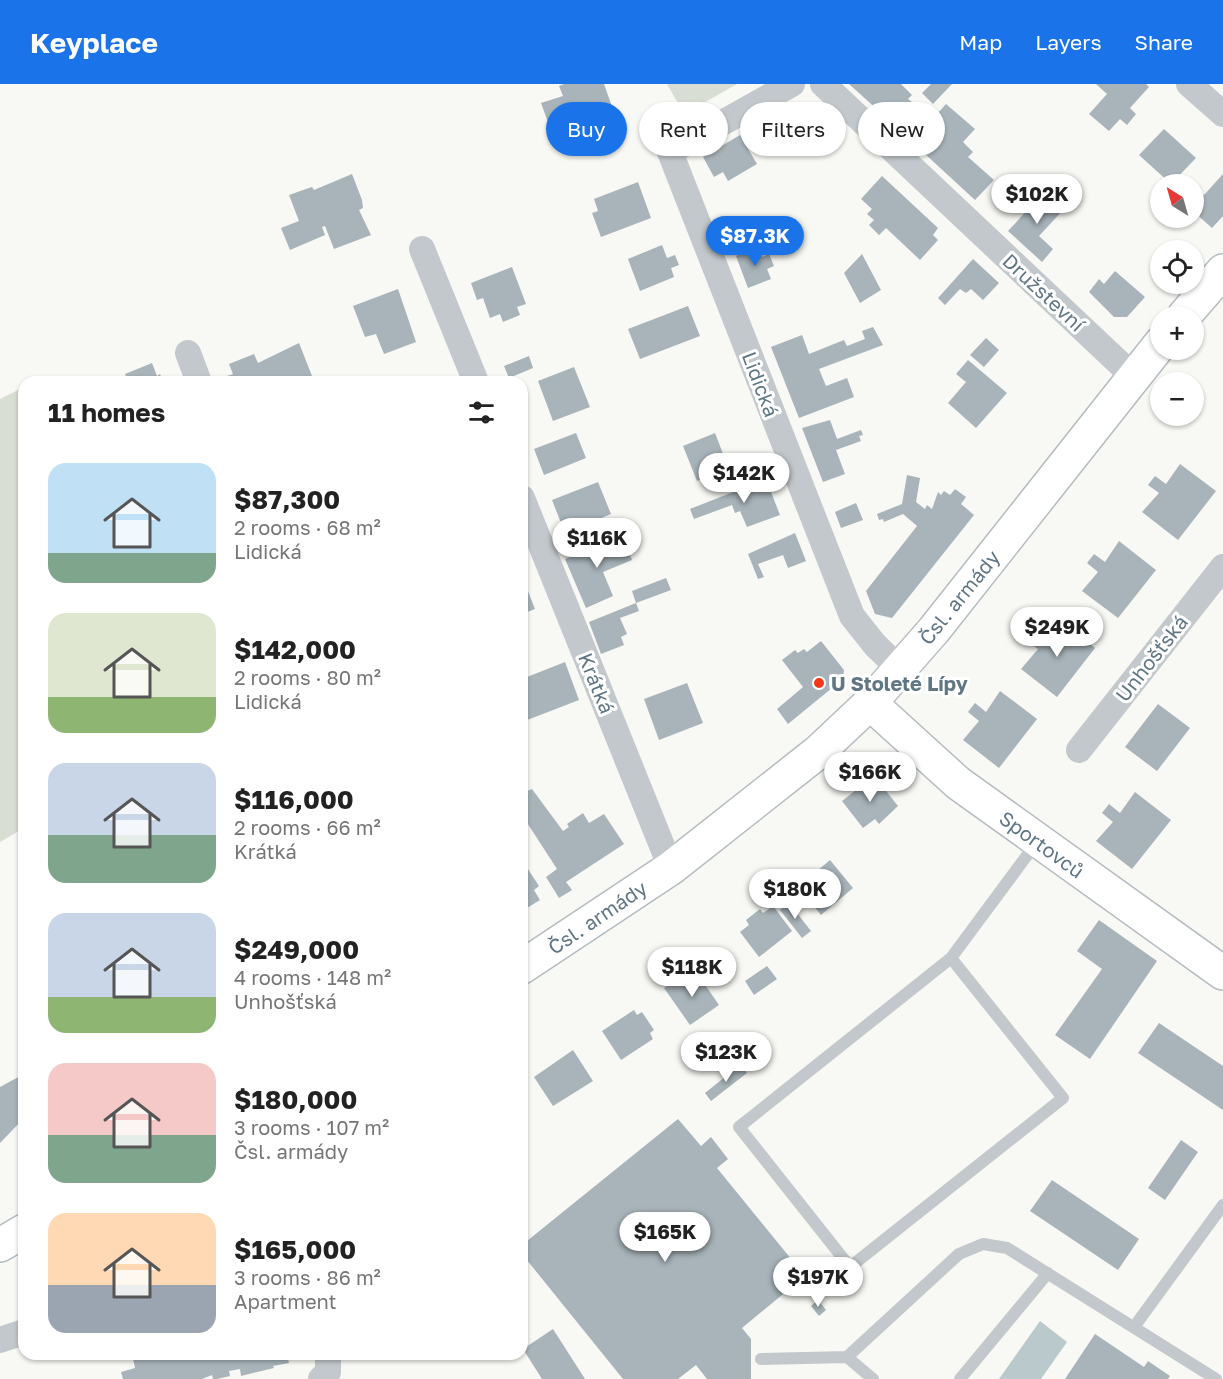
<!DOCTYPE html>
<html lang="en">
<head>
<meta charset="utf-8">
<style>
  body { margin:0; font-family:"Golos Text",sans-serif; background:#f2f2f2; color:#222; height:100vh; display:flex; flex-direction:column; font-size:22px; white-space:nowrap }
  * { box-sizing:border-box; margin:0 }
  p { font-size:20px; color:#767676 }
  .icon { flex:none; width:33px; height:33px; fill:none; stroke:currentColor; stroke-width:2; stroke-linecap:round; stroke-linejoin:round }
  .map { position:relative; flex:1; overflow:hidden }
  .sheet { position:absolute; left:18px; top:292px; width:510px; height:984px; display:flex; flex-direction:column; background:#fff; border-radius:18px; box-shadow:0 2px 4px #0004 }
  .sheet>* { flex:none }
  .banner { position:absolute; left:546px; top:18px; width:570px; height:54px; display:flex; gap:12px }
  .needle { width:39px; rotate:323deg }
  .controls { position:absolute; left:1150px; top:90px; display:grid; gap:12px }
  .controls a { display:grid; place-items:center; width:54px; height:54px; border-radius:50%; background:#fff; box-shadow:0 2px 4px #0004; font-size:30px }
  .price { position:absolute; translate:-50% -51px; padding:0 14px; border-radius:21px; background:#fff; color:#222; font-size:20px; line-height:39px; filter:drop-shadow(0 2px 3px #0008) }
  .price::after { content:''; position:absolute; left:50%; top:36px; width:18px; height:14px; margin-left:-9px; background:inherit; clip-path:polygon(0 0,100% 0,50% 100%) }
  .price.current { background:#1a73e8; color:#fff }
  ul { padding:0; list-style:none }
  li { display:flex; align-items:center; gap:18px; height:150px; padding:0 30px }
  li span { display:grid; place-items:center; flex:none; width:168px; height:120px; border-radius:18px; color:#555 }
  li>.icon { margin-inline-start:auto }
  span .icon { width:72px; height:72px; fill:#fffc; stroke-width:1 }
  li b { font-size:26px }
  h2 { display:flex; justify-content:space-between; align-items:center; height:72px; padding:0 30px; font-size:26px }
  .chip { padding:0 21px; border-radius:27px; background:#fff; box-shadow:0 2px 4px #0004; font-size:21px; line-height:54px }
  .chip.current { background:#1a73e8; color:#fff }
  header { display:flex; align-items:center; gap:36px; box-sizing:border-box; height:84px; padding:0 30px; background:#1a73e8; color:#fff }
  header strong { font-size:28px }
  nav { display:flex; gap:33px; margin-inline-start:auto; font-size:21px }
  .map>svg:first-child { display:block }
</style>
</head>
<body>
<header>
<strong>Keyplace</strong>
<nav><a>Map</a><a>Layers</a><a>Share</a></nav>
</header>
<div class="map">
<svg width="1223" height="1295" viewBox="0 0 1223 1295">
  <rect width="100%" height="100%" fill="#f8f8f4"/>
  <!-- green -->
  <path fill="#d8ded3" d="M 667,0 L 737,0 L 684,30 Z
    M 24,303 L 24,744 L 0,758 L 0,315 Z"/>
  <!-- water -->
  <path fill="#bac9cc" d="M 1040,1237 L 1067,1258 L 1041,1295 L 999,1295 Z"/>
  <!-- building -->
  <path fill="#a8b4ba" d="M 564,0 L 604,0 L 616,34 L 611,36 L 614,46 L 578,59 L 573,44 L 553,52 L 541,19 L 563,12 L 559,2 Z
    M 849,0 L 901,0 L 912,11 L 908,15 L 912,18 L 892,39 Z
    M 931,0 L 952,0 L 933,20 L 922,9 Z
    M 1096,0 L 1146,0 L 1149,3 L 1130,24 L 1136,30 L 1127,41 L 1120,35 L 1109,47 L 1089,30 L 1107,10 Z
    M 946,20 L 975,45 L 963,58 L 973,68 L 968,73 L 994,96 L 975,116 L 912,58 Z
    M 1164,45 L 1196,74 L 1171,100 L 1139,71 Z
    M 740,51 L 757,80 L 728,97 L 723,88 L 714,93 L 703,73 Z
    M 352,90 L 362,116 L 363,124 L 359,126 L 371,151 L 334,165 L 325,142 L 322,143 L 325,151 L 290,166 L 281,144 L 299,137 L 289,111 L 306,105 L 312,103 L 314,106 Z
    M 1223,90 L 1223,132 L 1212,144 L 1194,128 L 1194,103 L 1204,111 Z
    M 882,92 L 938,144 L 933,151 L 938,156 L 920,176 L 886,144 L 879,151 L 869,141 L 874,136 L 867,130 L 872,125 L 861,115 Z
    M 638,98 L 651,134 L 601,153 L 592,129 L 598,127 L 594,115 Z
    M 1045,107 L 1064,125 L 1039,152 L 1053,165 L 1042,178 L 1008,147 Z
    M 662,161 L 667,174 L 675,171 L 679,181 L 671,184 L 674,193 L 640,207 L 628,175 Z
    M 758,163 L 762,173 L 769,170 L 774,182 L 767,185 L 771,195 L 748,204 L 736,172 Z
    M 862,170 L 881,206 L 860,219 L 844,189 Z
    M 973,175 L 999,199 L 983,216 L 971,205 L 966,209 L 960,205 L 945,221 L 938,214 Z
    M 512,183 L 526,220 L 517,223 L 520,231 L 503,238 L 500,230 L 490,234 L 483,214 L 477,216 L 471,199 Z
    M 1115,187 L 1145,213 L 1127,233 L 1114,233 L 1089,208 L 1099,195 L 1104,200 Z
    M 398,205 L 416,258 L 384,270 L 376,250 L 365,253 L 353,222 Z
    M 688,222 L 700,252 L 640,275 L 628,245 Z
    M 873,243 L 883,261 L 819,285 L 826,302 L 847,294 L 854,313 L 799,334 L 771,263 L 802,251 L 809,270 L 844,256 L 847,262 L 865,255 L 862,247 Z
    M 986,254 L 999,266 L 984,283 L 970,271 Z
    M 299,259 L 312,292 L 295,298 L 229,298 L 227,292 L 233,290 L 229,280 L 254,270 L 258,279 Z
    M 529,272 L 533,284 L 509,294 L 504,282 Z
    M 968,276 L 1007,309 L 976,344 L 948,319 L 966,298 L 956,290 Z
    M 152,279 L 157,292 L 160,290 L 163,298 L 128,298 L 125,290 Z
    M 574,283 L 590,323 L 553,337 L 538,297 Z
    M 830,336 L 837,355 L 861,346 L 863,351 L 859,352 L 861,357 L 836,366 L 845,390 L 823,398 L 802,344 Z
    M 576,349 L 586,374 L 544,391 L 534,365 Z
    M 715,349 L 729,385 L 697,397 L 683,362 Z
    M 1180,380 L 1216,407 L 1178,456 L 1142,428 L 1159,409 L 1148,401 L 1155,392 L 1166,400 Z
    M 907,391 L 920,394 L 916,418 L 925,425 L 927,421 L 932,425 L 938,408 L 941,411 L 944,407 L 950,411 L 955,405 L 966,413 L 961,420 L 974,431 L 892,534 L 875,530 L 866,507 L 917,442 L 903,430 L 884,438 L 883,435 L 879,436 L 877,430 L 902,420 Z
    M 766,395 L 780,431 L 747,443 L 740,427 L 735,429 L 732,421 L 694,435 L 690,425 Z
    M 598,398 L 611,430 L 565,449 L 552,416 Z
    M 856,419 L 863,436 L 841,444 L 835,428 Z
    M 795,449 L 806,477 L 788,484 L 783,471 L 758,480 L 764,493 L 758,495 L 748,470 Z
    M 622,451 L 632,476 L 603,488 L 613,512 L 586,524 L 565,475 Z
    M 1119,457 L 1156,486 L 1118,534 L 1082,507 L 1098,488 L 1087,479 L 1094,470 L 1105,478 Z
    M 522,492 L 535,525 L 522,530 Z
    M 666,494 L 671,506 L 636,519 L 632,507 Z
    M 636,519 L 639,527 L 620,534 L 627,550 L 621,553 L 624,561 L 601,570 L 589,538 Z
    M 1059,536 L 1095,564 L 1057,613 L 1021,585 L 1038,565 L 1027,557 L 1033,548 L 1045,557 Z
    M 821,557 L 844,586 L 843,595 L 788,640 L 777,625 L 803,603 L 782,576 L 795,566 L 798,569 L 804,565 L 807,568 Z
    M 565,578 L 579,616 L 522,638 L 522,595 Z
    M 687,599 L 703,639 L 659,656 L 644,615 Z
    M 1000,607 L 1037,635 L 999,684 L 963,656 L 979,637 L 968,628 L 975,619 L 986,628 Z
    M 1158,620 L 1190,644 L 1157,687 L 1125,663 Z
    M 874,692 L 898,722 L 879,740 L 875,735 L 863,744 L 842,717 Z
    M 532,705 L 563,747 L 569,743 L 567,740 L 583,729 L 589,739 L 604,730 L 624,760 L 566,798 L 572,806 L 559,814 L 546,793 L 557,785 L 522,731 L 522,709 Z
    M 1135,708 L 1171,736 L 1132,785 L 1096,757 L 1113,738 L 1102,729 L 1109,720 L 1120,729 Z
    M 830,776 L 853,804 L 821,831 L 795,799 L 806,789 L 810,793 Z
    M 526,782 L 539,802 L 534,806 L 540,816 L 522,827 L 522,785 Z
    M 789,819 L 811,847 L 802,854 L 780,826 Z
    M 773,822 L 792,847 L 759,873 L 740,848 L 749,841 L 746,836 L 760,825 L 763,829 Z
    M 1099,836 L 1157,877 L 1090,975 L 1055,951 L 1102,885 L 1077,867 Z
    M 767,882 L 777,895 L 754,911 L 745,897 Z
    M 686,890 L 689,894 L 692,891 L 695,896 L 699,892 L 719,921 L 690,941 L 664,904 Z
    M 634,926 L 637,931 L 642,928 L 654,946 L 650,949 L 653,955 L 621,976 L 602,947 Z
    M 1159,939 L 1223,982 L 1223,1026 L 1138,969 Z
    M 573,966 L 593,997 L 553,1022 L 534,993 Z
    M 740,981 L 747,989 L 711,1017 L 705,1009 Z
    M 24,990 L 24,1034 L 0,1059 L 0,1003 Z
    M 678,1035 L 701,1062 L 711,1053 L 728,1075 L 717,1084 L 805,1192 L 742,1244 L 751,1255 L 751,1295 L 707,1295 L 696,1281 L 678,1295 L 623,1295 L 522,1170 L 522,1161 Z
    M 1181,1056 L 1198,1068 L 1165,1116 L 1148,1104 Z
    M 1052,1096 L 1139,1155 L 1118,1186 L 1030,1127 Z
    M 818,1216 L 826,1226 L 819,1232 L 811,1222 Z
    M 553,1245 L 585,1295 L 542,1295 L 523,1265 Z
    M 1095,1250 L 1144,1283 L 1148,1277 L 1170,1292 L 1168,1295 L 1065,1295 Z
    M 132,1270 L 299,1270 L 299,1272 L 288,1274 L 289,1279 L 273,1282 L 274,1284 L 241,1292 L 240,1285 L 229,1287 L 230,1292 L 217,1295 L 213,1295 L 212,1291 L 202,1295 L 123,1295 L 121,1288 L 135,1284 Z"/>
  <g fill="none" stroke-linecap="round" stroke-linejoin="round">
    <defs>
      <path id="secondary" d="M 1184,232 L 1223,187
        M 870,619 L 958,699 L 1223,889
        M 522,883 L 671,784 L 818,668 L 870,619 L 934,546 L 1161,259
        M 0,1161 L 24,1147"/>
    </defs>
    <!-- secondary casing -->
    <use href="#secondary" stroke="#b4bcc0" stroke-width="36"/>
    <!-- lane -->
    <path stroke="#c2c8cb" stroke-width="12" d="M 951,874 L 1063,1014 L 850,1183 L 739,1043 L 951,874 L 1037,758
      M 1134,1243 L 1223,1121
      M 847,1273 L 959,1170 L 983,1160 L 1007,1164 L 1216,1295
      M 761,1275 L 847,1273 L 873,1295
      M 960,1295 L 1048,1189"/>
    <!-- street -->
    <path stroke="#c2c8cb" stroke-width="26" d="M 792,0 L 670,68 L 852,532 L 875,561 L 900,585
      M 823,0 L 1133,292
      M 1189,0 L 1223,30
      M 422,165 L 476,298
      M 188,269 L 199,298
      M 522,414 L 671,784
      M 1079,666 L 1223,483
      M 0,1256 L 24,1248
      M 321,1295 L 328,1288 L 328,1270"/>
    <!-- secondary -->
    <use href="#secondary" stroke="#fff" stroke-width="33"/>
  </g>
  <!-- markers -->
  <circle fill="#f53618" stroke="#fff" stroke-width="2" cx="819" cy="599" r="6"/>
  <g text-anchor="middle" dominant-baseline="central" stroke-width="6" stroke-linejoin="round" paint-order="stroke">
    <!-- street labels -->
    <g font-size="20" fill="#607783" stroke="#fff">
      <text transform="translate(1044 208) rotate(43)">Družstevní</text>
      <text transform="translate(761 300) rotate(69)">Lidická</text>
      <text transform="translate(959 513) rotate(-51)">Čsl. armády</text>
      <text transform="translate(1151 574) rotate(-52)">Unhošťská</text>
      <text transform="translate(597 599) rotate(68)">Krátká</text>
      <text transform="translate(1042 760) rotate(36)">Sportovců</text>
      <text transform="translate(597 833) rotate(-34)">Čsl. armády</text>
    </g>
    <!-- poi labels -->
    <g font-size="20" font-weight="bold" fill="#607783" stroke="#fff" text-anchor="start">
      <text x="831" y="599">U Stoleté Lípy</text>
    </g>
  </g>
</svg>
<div class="controls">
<a><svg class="needle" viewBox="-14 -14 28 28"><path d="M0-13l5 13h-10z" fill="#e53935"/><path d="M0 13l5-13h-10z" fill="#767676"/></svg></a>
<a><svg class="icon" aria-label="locate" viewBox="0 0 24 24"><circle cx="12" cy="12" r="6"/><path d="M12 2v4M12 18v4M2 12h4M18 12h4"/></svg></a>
<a>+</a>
<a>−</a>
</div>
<b class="price" style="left:1037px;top:141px">$102K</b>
<b class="price current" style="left:755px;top:183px">$87.3K</b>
<b class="price" style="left:744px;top:420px">$142K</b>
<b class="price" style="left:597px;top:485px">$116K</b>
<b class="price" style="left:1057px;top:574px">$249K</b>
<b class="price" style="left:870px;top:719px">$166K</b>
<b class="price" style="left:795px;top:836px">$180K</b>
<b class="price" style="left:692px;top:914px">$118K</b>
<b class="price" style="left:726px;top:999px">$123K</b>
<b class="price" style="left:665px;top:1179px">$165K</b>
<b class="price" style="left:818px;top:1224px">$197K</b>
<div class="banner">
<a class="chip current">Buy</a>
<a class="chip">Rent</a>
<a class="chip">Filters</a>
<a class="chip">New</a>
</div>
<section class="sheet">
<h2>11 homes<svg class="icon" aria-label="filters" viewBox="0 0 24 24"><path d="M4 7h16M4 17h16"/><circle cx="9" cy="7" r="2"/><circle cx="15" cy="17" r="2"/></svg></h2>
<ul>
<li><span style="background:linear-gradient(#bfe0f5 75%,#7fa58c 0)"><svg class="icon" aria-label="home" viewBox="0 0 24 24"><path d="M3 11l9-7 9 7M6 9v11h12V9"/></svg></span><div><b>$87,300</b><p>2 rooms · 68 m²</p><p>Lidická</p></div></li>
<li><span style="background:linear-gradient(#dfe7d0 70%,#8fb573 0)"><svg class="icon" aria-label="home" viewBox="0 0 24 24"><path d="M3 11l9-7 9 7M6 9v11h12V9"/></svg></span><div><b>$142,000</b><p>2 rooms · 80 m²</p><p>Lidická</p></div></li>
<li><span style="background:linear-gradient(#c9d6e8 60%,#7fa58c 0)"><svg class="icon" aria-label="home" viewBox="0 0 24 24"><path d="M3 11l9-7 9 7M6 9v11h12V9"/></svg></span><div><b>$116,000</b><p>2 rooms · 66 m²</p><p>Krátká</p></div></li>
<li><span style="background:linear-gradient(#c9d6e8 70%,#8fb573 0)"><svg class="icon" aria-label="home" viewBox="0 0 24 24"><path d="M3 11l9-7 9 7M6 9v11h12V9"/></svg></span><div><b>$249,000</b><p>4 rooms · 148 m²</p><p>Unhošťská</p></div></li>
<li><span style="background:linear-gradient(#f6c9c9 60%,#7fa58c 0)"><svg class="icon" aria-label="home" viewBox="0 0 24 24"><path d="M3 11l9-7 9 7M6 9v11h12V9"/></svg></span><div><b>$180,000</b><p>3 rooms · 107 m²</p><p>Čsl. armády</p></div></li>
<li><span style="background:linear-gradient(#ffd9b3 60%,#9aa5b1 0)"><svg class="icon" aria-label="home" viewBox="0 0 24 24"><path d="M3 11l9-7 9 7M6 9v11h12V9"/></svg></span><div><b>$165,000</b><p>3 rooms · 86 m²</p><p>Apartment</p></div></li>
</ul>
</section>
</div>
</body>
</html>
